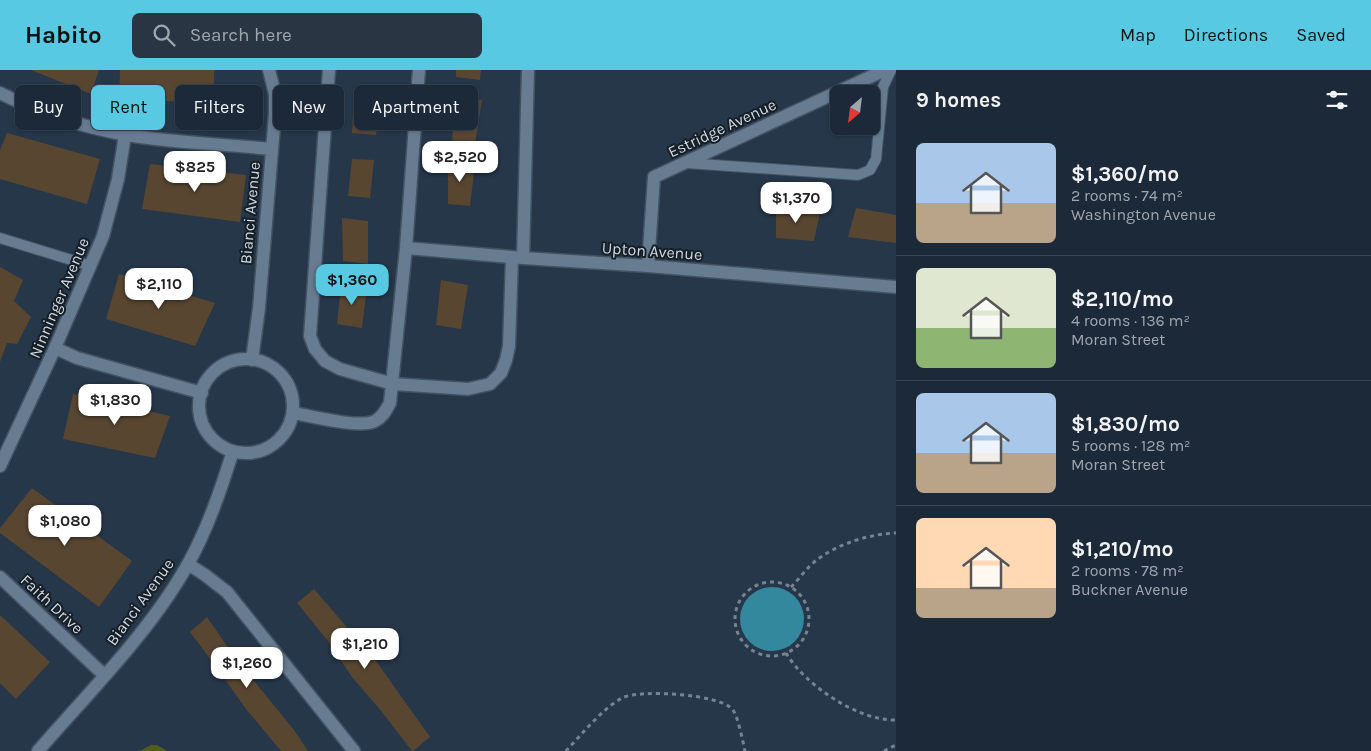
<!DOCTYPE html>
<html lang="en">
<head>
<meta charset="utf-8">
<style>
  body { margin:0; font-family:Karla,sans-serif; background:#293543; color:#f1f3f6; height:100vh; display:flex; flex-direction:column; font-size:19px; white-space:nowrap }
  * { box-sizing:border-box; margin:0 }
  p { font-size:16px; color:#a0a6ae }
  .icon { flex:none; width:28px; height:28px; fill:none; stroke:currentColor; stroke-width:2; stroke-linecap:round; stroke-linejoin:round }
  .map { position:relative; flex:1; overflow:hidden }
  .drawer { display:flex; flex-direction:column; background:#1c2938; width:475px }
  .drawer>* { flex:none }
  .hud { position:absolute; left:15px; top:15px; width:475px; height:45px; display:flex; gap:10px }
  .needle { width:32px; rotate:208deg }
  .controls { position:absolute; left:830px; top:15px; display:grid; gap:10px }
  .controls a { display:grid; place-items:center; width:50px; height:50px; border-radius:8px; background:#1c2938; box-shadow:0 1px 4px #0004,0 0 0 1px #3a4553; font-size:25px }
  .price { position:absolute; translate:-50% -42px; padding:0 11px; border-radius:10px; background:#fff; color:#222; font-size:16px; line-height:32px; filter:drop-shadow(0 1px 2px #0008) }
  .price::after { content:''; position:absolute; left:50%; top:30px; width:15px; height:11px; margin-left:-8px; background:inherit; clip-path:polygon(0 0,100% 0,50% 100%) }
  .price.active { background:#57c9e3; color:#111 }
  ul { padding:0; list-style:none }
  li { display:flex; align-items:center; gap:15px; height:125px; padding:0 20px }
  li+li { border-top:1px solid #3a4553 }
  li span { display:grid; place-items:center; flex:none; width:140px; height:100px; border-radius:8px; color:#555 }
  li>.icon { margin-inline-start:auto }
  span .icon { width:60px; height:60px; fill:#fffc; stroke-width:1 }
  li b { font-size:21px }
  h2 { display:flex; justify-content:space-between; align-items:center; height:60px; padding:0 20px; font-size:21px }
  .chip { padding:0 18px; border-radius:8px; background:#1c2938; box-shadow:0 1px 4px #0004,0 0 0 1px #3a4553; font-size:18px; line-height:45px }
  .chip.active { background:#57c9e3; color:#111 }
  header { display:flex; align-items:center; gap:30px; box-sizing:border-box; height:70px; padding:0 25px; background:#57c9e3; color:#111 }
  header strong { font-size:24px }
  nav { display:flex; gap:28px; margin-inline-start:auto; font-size:18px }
  .search { width:350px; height:45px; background:#293543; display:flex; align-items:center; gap:12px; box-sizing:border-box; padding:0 18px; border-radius:8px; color:#a0a6ae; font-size:19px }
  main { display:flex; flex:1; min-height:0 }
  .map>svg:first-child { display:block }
</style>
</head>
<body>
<header>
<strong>Habito</strong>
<div class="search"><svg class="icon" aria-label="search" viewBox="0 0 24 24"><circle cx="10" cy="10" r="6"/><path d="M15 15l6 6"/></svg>Search here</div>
<nav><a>Map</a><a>Directions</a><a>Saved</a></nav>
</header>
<main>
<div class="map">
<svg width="896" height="681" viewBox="0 0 896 681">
  <rect width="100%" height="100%" fill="#26374a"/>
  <!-- green -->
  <path fill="#515d1c" d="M 151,675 L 157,675 L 167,681 L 140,681 Z"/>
  <!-- water -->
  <path fill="#34889d" d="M740 549a32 32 0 1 1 64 0a32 32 0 1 1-64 0Z"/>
  <!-- building -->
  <path fill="#584631" d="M 31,0 L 99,0 L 91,24 Z
    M 120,0 L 214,0 L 214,33 L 119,29 Z
    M 456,0 L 481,0 L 480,10 L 456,7 Z
    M 354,20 L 380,24 L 376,65 L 352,63 Z
    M 456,26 L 482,30 L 475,74 L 452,71 Z
    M 7,63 L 100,89 L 87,134 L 0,109 L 0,80 Z
    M 352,89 L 374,90 L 370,128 L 348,126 Z
    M 448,92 L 475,94 L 470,136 L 448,134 Z
    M 150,94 L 246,105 L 240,152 L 142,139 Z
    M 776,137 L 820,142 L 814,171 L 776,168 Z
    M 856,138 L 896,145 L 896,173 L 848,167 Z
    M 342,148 L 368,151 L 368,194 L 343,191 Z
    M 0,197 L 23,210 L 14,231 L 31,247 L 17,274 L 7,273 L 0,292 Z
    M 119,204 L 215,233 L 195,276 L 106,249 Z
    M 441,210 L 468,215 L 461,259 L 436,255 Z
    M 341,214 L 367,217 L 362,258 L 337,254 Z
    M 73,324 L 170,346 L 155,388 L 63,369 Z
    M 32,418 L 132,491 L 99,537 L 0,463 L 0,458 Z
    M 314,519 L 376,591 L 430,667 L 413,681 L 412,681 L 382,642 L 352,607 L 328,571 L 297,533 Z
    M 0,545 L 50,592 L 16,629 L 0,613 Z
    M 207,547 L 236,589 L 294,660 L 308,681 L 281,681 L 246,639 L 219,601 L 190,562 Z"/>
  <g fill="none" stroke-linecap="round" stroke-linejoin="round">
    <defs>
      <path id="service" d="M 686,93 L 858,105 L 870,100 L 876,89 L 883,17 L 891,0
        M 0,168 L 91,196"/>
      <path id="minor" d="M 329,0 L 310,266 L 315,279 L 325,291 L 340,299 L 393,314 L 468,319 L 490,314 L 501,303 L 506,290 L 509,276 L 512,188
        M 0,23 C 40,43 82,57 127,65 C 174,73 223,74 271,79
        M 406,178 L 523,188 L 648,196 L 896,217
        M 523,188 L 528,0
        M 648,196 L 654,107 L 885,0
        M 55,278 L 77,288 L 202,323
        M199 336a47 47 0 1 1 94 0a47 47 0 1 1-94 0Z
        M 252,290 L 259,238 L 275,44 L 275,24 L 269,0
        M 293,343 C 312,346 359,359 375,351 C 383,347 386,340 390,333 L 406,178 L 419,0
        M 0,396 L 55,278 L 103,166 L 118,109 L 125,65
        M 188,494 L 205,505 L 227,522 L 354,681
        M 0,507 L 104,605
        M 38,681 C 89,622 150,562 188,494 C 208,458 221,419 233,381"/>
    </defs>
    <!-- service casing -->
    <use href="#service" stroke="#435262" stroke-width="12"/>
    <!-- minor casing -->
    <use href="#minor" stroke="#435262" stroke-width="15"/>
    <!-- path -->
    <path stroke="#758393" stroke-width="3" stroke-dasharray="4 4" stroke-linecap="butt" d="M735 549a37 37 0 1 1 74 0a37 37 0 1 1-74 0Z
      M 791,517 C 800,508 808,496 818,489 C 840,473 870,464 896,463
      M 786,583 C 805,615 858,651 896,650
      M 566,681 C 582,664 602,639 622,628 C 638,619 722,624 733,640 C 738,647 743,672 745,681
      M 884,681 L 896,675"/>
    <!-- service -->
    <use href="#service" stroke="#677b91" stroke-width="10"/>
    <!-- minor -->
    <use href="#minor" stroke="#677b91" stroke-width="12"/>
  </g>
  <g text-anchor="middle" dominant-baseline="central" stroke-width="4" stroke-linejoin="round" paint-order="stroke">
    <!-- street labels -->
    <g font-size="16" fill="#cdd8e4" stroke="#161e26">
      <text transform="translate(722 58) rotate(-25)">Estridge Avenue</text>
      <text transform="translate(250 143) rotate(-85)">Bianci Avenue</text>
      <text transform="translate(652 181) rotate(4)">Upton Avenue</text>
      <text transform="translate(59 228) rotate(-67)">Ninninger Avenue</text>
      <text transform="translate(140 532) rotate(-54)">Bianci Avenue</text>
      <text transform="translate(52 534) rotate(43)">Faith Drive</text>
    </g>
  </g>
</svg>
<div class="controls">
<a><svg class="needle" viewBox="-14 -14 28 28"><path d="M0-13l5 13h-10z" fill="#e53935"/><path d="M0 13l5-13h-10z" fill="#a0a6ae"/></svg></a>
</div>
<b class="price" style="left:460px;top:113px">$2,520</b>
<b class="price" style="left:195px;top:123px">$825</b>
<b class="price" style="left:796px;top:154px">$1,370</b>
<b class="price active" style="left:352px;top:236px">$1,360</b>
<b class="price" style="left:159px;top:240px">$2,110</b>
<b class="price" style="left:115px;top:356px">$1,830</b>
<b class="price" style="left:65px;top:477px">$1,080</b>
<b class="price" style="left:365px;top:600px">$1,210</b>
<b class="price" style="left:247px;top:619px">$1,260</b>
<div class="hud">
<a class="chip">Buy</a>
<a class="chip active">Rent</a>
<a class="chip">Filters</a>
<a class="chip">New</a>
<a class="chip">Apartment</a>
</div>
</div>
<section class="drawer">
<h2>9 homes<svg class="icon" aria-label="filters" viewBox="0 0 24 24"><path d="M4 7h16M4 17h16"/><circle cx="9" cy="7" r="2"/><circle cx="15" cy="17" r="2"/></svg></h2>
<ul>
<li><span style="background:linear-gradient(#a9c7e8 60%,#b9a48a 0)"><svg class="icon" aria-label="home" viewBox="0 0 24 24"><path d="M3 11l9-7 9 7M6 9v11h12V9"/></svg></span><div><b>$1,360/mo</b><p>2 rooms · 74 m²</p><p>Washington Avenue</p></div></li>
<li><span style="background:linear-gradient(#dfe7d0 60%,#8fb573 0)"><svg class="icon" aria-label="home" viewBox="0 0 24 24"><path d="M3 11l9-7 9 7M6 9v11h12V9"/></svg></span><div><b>$2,110/mo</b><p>4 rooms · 136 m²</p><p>Moran Street</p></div></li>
<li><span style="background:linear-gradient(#a9c7e8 60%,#b9a48a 0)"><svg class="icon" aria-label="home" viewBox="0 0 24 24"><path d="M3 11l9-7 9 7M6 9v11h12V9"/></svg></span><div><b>$1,830/mo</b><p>5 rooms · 128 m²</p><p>Moran Street</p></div></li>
<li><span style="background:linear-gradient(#ffd9b3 70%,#b9a48a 0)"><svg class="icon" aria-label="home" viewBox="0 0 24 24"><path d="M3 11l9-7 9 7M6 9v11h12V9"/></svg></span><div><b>$1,210/mo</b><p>2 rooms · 78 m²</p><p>Buckner Avenue</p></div></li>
</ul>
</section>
</main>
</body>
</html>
